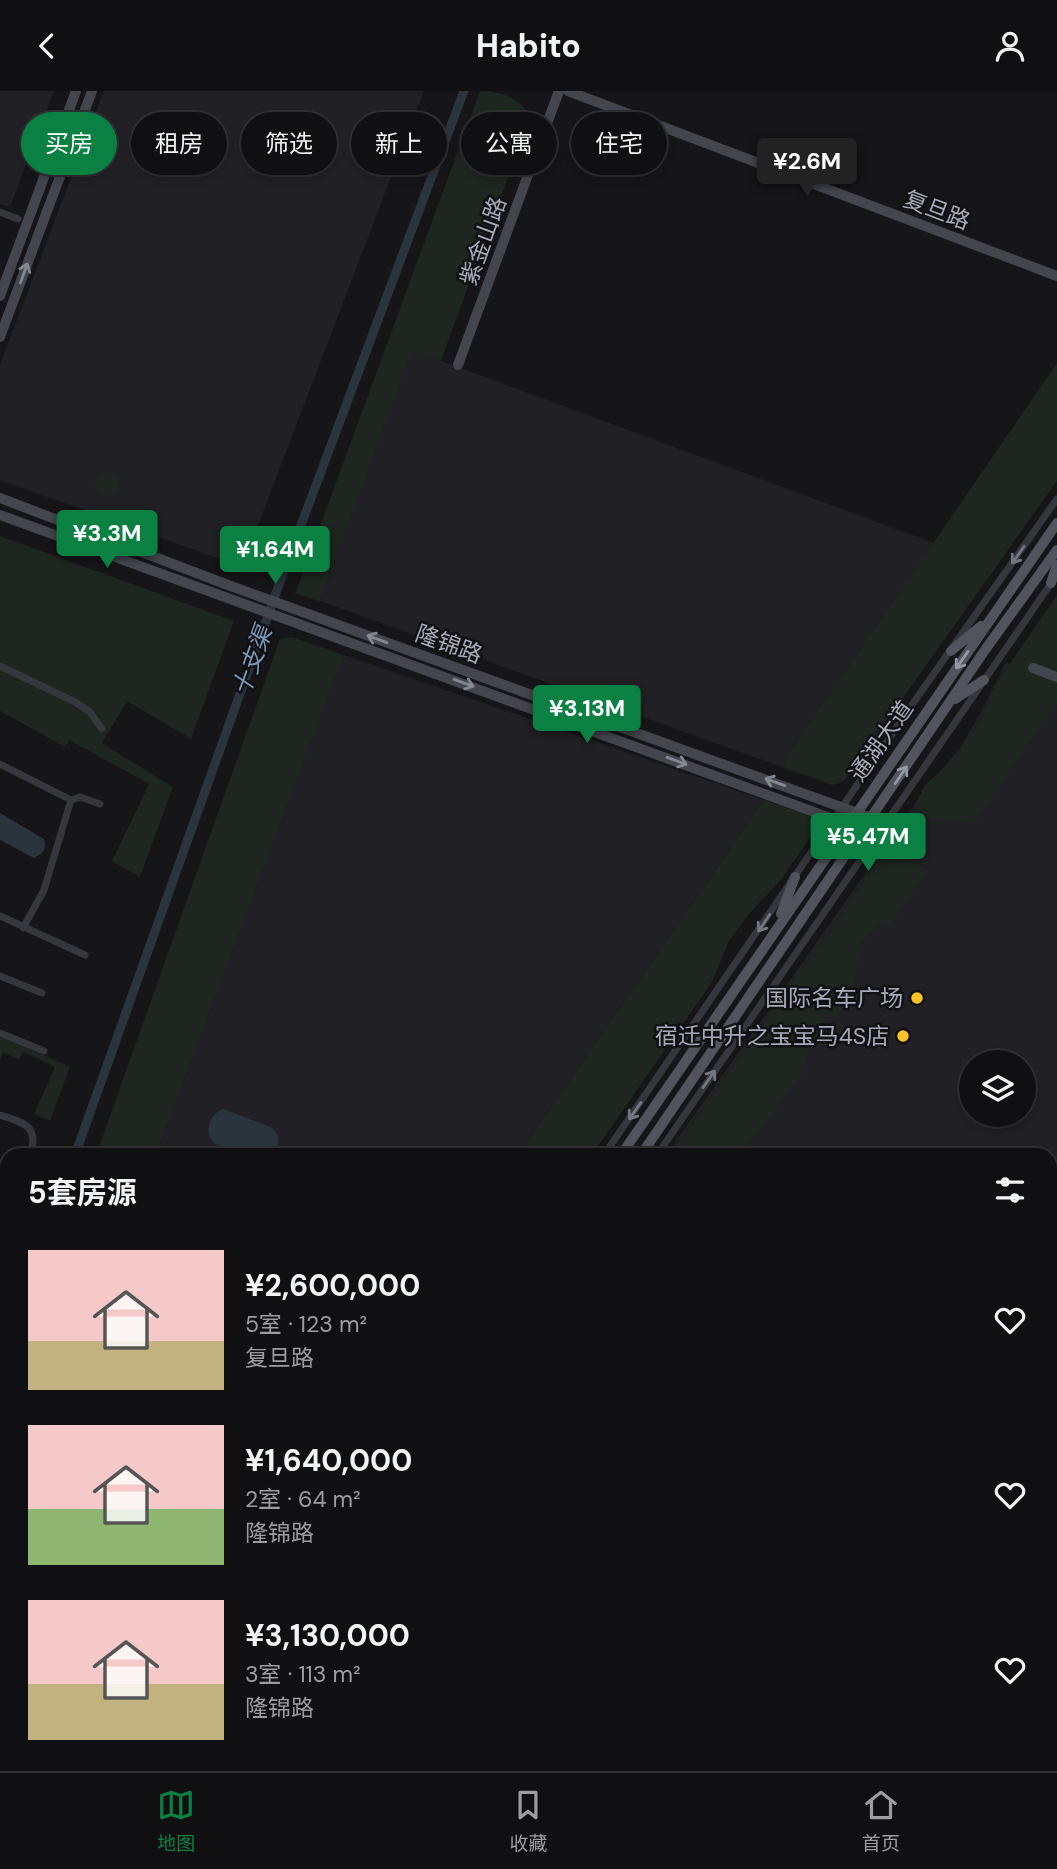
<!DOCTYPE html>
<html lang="zh">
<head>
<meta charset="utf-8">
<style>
  body { margin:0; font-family:"DM Sans","Noto Sans SC",sans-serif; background:#19191b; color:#f1f3f6; height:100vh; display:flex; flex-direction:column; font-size:26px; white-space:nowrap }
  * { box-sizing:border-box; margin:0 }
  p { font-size:23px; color:#9c9d9f }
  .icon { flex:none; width:38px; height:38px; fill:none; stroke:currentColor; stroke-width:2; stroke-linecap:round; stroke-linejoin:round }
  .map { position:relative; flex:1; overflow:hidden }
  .side { position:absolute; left:0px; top:1057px; width:1057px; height:623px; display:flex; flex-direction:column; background:#101012; border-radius:21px 21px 0 0; box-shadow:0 4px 10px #0003,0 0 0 2px #303032 }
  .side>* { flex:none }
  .guide { position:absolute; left:21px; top:21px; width:700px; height:63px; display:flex; gap:14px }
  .tools { position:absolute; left:959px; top:959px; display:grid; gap:14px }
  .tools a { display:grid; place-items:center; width:77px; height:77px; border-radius:50%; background:#101012; box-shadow:0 4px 10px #0003,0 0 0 2px #303032; font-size:35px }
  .price { position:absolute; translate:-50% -60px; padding:0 16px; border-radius:7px; background:#0b8043; color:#fff; font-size:23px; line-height:46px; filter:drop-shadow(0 2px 4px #0008) }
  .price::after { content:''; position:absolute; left:50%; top:42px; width:21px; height:16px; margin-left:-10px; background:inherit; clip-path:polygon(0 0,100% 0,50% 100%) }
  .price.on { background:#222; color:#fff }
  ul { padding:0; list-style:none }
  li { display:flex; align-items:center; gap:21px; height:175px; padding:0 28px }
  li span { display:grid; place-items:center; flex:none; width:196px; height:140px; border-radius:0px; color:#555 }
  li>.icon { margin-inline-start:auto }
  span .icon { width:84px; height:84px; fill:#fffc; stroke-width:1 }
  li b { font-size:30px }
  h2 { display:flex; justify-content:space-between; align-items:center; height:84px; padding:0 28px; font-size:30px }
  .pill { padding:0 24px; border-radius:32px; background:#101012; box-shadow:0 4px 10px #0003,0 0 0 2px #303032; font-size:24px; line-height:63px }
  .pill.on { background:#0b8043; color:#fff }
  header { display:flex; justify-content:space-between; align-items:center; height:91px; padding:0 28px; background:#101012; font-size:32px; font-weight:800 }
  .tab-bar { display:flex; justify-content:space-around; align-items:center; height:98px; border-top:2px solid #303032; background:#101012; font-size:19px; color:#9c9d9f }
  .tab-bar a { display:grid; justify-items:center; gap:4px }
  .tab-bar .on { color:#0b8043 }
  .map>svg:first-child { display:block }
</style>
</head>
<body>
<header><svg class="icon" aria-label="back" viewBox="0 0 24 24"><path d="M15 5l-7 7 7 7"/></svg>Habito<svg class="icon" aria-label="person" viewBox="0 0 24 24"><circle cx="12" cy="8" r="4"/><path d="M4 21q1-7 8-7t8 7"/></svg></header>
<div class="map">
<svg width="1057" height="1680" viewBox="0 0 1057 1680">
  <rect width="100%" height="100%" fill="#161518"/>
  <!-- built -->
  <path fill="#212125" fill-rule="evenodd" d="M 0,0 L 54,0 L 10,116 L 0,113 Z
    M 104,0 L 424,0 L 242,476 L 0,389 L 0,274 Z
    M 412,259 L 934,452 L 789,662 L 785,677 L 320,510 Z
    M 344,564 L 764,709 L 518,1064 L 156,1064 Z
    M 1006,571 L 1057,590 L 1057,1257 L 1050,1258 L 1050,1064 L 666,1064 L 923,701 L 960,657 L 981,621 ZM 971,971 L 1024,971 L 1024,1024 L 971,1024 Z
    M 353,1673 L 760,1673 L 770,1680 L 350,1680 Z"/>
  <!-- green -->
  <path fill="#1d261f" d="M 480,0 C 499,0 525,7 529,29 L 441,270 L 412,260 L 320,510 L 295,503 Z
    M 1057,272 L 1057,390 L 844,690 L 832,694 L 785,677 L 789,662 Z
    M95 393a12 12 0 1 1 24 0a12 12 0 1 1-24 0Z
    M 0,445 L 234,530 L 191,648 L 127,610 L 102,652 L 173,696 L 140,786 L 112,770 L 149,693 L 69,649 L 65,656 L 0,620 Z
    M 1057,504 L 1057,611 L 974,732 L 922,725 L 918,717 L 918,708 L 924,695 L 956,666 L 982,628 L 994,596 Z
    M 292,546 L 344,564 L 156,1064 L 96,1064 L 280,548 Z
    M 764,709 L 811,725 L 816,730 L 817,737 L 780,790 L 749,823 L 729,850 L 712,891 L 592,1064 L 518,1064 Z
    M 889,751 L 928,779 L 889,835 L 882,831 L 861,851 L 851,908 L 842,919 L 824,932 L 808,961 L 802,982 L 741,1064 L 672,1064 L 794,887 L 821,857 Z
    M 0,945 L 70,976 L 50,1030 L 34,1023 L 55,976 L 23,961 L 19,969 L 3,961 L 0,969 Z
    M 1057,1327 L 1057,1488 L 1050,1484 L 1050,1328 Z
    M 1050,1495 L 1057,1500 L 1057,1585 L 1054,1591 L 1050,1592 Z
    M 1050,1646 L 1057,1650 L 1057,1680 L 981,1680 L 970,1673 L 1050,1673 Z
    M 309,1673 L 353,1673 L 350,1680 L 306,1680 Z
    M 760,1673 L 907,1673 L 917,1680 L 770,1680 Z"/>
  <!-- water -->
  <path fill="#2a343d" d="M 0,722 L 44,748 C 47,759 43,762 34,767 L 0,749 Z
    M 223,1018 L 271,1036 C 281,1045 280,1054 273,1064 C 254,1064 203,1063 209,1035 C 210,1027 216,1021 223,1018 Z"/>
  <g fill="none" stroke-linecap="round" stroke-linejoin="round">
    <!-- stream -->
    <path stroke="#2a343d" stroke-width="2.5" d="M 1050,1490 L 1057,1495
      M 1050,1575 L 1057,1539"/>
    <!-- canal -->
    <path stroke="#2a343d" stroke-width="9" d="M 75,1064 L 286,474 L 464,0
      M 0,1283 L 7,1260"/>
    <!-- river -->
    <path stroke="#2a343d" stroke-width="16" d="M 1021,1673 L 1033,1680"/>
    <!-- street -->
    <path stroke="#36373d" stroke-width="7" d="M 0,121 L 18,128
      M 0,575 L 75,611 L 90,621 L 102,638
      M 0,673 L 71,709 L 80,706 L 100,713
      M 0,825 L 85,864
      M 23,837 L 44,799 L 71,709
      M 0,885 L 42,902
      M 0,942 L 44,960
      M 0,1024 C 24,1031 40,1036 30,1064
      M 604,1064 L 916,608 L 1057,408
      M 657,1064 L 1054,488
      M 0,1098 L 7,1100
      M 0,1148 L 7,1129"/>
    <!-- secondary -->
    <path stroke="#44464d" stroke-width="10" d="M 568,0 L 1057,185
      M 0,205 L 76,0
      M 0,246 L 92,0
      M 458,274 L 559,0
      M 0,407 L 228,494 L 885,732
      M 0,424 L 877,744
      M 1033,577 L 1057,586
      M 0,1445 L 7,1427"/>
    <!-- primary -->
    <path stroke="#52535c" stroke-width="10" d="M 1051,492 L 1057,474
      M 951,560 L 981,535
      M 955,608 L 984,589
      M 781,823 L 795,786
      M 621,1064 L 1057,432
      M 641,1064 L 985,559 L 1057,459
      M 1050,1269 L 1057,1268
      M 0,1276 L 7,1277
      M 1050,1291 L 1057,1290
      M 0,1293 L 7,1294
      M 928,1673 L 939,1680
      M 960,1673 L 971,1680
      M 275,1680 L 278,1673
      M 288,1680 L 291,1673"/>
  </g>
  <!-- one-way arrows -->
  <defs><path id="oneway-shaft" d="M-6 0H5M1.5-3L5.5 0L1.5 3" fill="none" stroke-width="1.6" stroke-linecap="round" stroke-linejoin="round" transform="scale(1.75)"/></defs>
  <g stroke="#848893">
    <use href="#oneway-shaft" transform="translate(24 182) rotate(-70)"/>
    <use href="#oneway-shaft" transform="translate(377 548) rotate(-160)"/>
    <use href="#oneway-shaft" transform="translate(464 592) rotate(20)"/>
    <use href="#oneway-shaft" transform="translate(677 670) rotate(20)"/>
    <use href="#oneway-shaft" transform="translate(775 691) rotate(-160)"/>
  </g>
  <g stroke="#747781">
    <use href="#oneway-shaft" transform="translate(1018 464) rotate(125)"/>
    <use href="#oneway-shaft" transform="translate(764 832) rotate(124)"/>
    <use href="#oneway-shaft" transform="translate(709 988) rotate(-55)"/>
    <use href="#oneway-shaft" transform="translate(635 1020) rotate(125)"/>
  </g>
  <g stroke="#9599a6">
    <use href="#oneway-shaft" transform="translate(962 569) rotate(125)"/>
    <use href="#oneway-shaft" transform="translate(901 684) rotate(-56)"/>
  </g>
  <!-- markers -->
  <g fill="#ffc226" stroke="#111013" stroke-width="2.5">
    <circle cx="917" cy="907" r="7"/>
    <circle cx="903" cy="945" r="7"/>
  </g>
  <g text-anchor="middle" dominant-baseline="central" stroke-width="5" stroke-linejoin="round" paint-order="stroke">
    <!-- street labels -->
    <g font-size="23" fill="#a6abb9" stroke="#111013">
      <text transform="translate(937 119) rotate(21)">复旦路</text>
      <text transform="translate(483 150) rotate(-70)">紫金山路</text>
      <text transform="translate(449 553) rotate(20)">隆锦路</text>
      <text transform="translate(881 650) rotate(-55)">通湖大道</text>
    </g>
    <!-- poi labels -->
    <g font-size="23" fill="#a6abb9" stroke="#111013" text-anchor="end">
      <text x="903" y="907">国际名车广场</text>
      <text x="889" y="945">宿迁中升之宝宝马4S店</text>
    </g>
    <!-- water labels -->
    <g font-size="24" font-style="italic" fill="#7a97b7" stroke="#111013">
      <text transform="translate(252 570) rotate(-70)">十支渠</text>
    </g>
  </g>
</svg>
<div class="tools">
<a><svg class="icon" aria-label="layers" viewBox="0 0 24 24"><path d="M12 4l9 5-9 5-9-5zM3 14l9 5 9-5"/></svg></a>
</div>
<b class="price on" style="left:807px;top:107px">¥2.6M</b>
<b class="price" style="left:107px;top:479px">¥3.3M</b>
<b class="price" style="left:275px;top:495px">¥1.64M</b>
<b class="price" style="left:587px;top:654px">¥3.13M</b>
<b class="price" style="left:868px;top:782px">¥5.47M</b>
<div class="guide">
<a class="pill on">买房</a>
<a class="pill">租房</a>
<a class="pill">筛选</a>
<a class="pill">新上</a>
<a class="pill">公寓</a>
<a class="pill">住宅</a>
</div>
<section class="side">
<h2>5套房源<svg class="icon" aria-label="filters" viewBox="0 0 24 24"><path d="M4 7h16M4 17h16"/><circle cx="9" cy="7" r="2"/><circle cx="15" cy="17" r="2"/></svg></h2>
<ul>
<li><span style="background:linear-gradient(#f6c9c9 65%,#c2b280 0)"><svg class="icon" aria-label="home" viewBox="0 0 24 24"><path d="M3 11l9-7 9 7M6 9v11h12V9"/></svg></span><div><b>¥2,600,000</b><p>5室 · 123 m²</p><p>复旦路</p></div><svg class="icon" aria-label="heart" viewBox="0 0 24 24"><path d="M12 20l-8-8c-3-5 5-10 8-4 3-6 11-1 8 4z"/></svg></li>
<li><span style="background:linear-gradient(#f6c9c9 60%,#8fb573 0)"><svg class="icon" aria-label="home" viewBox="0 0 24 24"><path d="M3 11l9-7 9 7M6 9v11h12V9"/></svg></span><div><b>¥1,640,000</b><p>2室 · 64 m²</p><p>隆锦路</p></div><svg class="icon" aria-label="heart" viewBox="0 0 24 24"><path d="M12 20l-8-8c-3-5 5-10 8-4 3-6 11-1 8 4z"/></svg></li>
<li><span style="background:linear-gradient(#f6c9c9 60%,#c2b280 0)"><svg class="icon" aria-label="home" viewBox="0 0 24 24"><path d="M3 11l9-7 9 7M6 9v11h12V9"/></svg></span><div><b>¥3,130,000</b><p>3室 · 113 m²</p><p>隆锦路</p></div><svg class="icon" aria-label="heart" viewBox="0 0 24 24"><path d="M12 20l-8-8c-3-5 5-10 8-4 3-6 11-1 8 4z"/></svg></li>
</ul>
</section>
</div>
<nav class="tab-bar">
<a class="on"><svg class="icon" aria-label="map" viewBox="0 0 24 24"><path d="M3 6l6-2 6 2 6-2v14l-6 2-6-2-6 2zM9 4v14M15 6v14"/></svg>地图</a>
<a><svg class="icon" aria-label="saved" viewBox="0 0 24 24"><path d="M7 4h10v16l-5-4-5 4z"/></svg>收藏</a>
<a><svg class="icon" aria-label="home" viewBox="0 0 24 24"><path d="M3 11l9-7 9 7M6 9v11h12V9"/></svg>首页</a>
</nav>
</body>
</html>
